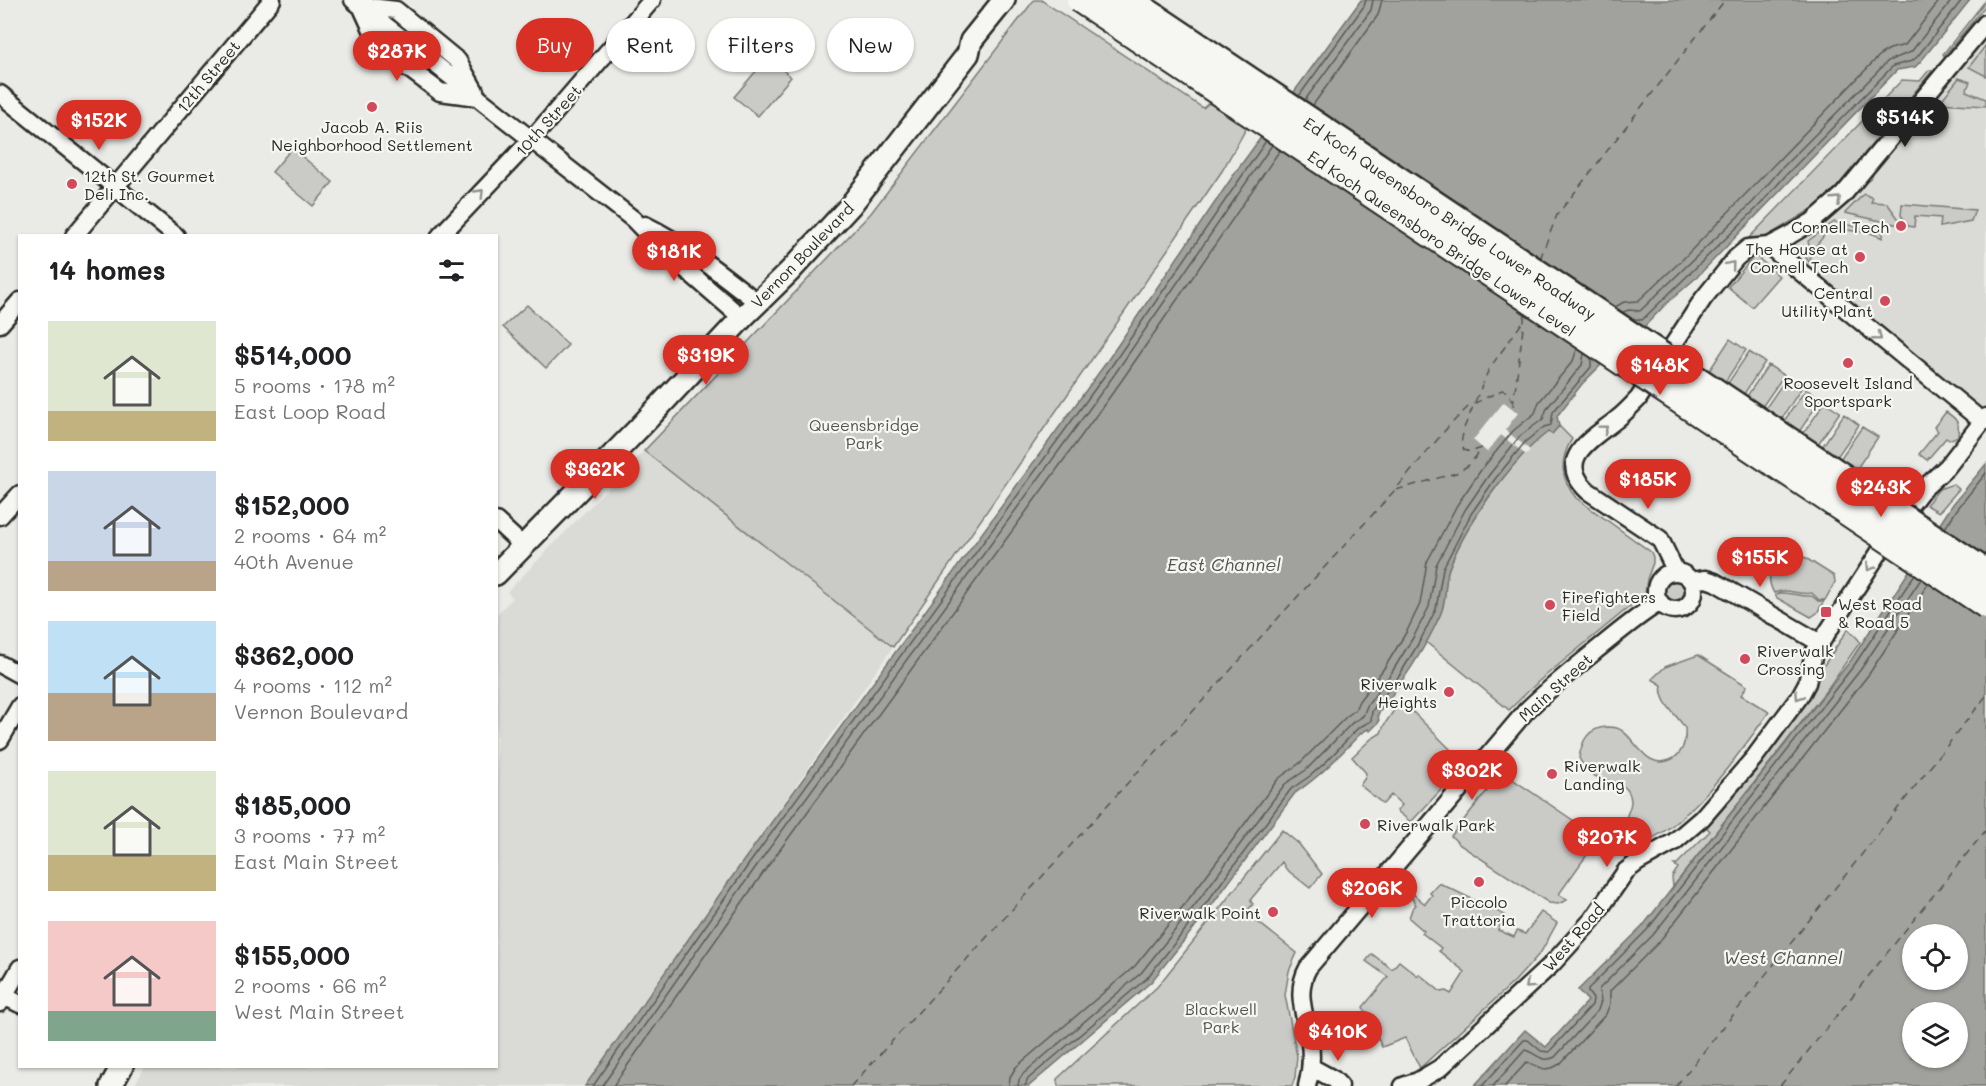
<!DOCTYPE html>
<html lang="en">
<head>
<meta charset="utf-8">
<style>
  body { margin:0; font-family:Mali,sans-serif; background:#f6f6f6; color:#202124; height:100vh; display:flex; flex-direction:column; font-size:22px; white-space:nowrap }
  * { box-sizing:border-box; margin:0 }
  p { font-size:20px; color:#757577 }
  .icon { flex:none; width:33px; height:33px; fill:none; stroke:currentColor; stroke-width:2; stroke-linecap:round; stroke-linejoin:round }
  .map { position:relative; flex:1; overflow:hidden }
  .side { position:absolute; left:18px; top:234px; width:480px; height:834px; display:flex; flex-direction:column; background:#fff; border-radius:0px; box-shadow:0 2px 4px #0004 }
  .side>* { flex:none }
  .hud { position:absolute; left:516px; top:18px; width:570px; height:54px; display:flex; gap:12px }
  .controls { position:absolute; left:1902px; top:924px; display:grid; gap:12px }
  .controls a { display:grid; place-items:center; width:66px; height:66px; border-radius:50%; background:#fff; box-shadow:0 2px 4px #0004; font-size:30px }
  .price { position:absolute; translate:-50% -51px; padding:0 14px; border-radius:21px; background:#d93025; color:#fff; font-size:20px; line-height:39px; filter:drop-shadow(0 2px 3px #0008) }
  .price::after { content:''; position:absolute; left:50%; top:36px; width:18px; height:14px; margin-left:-9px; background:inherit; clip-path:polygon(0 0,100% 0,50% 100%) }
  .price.selected { background:#222; color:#fff }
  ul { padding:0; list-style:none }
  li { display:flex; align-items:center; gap:18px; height:150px; padding:0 30px }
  li span { display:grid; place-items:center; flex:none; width:168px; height:120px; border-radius:0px; color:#555 }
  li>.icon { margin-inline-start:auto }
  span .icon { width:72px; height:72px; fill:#fffc; stroke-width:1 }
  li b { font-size:26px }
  h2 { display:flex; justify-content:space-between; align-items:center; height:72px; padding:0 30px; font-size:26px }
  .chip { padding:0 21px; border-radius:27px; background:#fff; box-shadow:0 2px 4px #0004; font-size:21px; line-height:54px }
  .chip.selected { background:#d93025; color:#fff }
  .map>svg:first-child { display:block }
</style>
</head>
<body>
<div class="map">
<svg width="1986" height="1086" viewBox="0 0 1986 1086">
  <rect width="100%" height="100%" fill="#eaeae6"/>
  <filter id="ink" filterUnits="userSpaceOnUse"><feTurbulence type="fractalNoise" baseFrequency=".0167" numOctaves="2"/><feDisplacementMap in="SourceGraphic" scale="12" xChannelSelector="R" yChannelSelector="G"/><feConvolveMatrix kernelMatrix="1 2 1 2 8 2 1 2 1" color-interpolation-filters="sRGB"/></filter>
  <g filter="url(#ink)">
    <!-- built -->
    <path fill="#dadad6" d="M 1986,32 L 1986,404 L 1976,417 L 1786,261 L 1791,243 Z
      M 644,451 L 893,647 L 586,1086 L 134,1086 L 145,1067 L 496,1066 L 497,614 L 513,598 L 507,592 Z"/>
    <!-- green -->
    <path fill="#cacac7" stroke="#7a7a79" stroke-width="1.5" d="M 1034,0 L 1041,0 L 1203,108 L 1209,103 L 1247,127 L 1222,171 L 893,647 L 644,451 L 871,213 Z
      M 1986,0 L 1986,5 L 1944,56 L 1943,54 Z
      M 1986,45 L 1986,76 L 1969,67 Z
      M 768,57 L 791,77 L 758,116 L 734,97 Z
      M 1929,70 L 1932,71 L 1839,185 L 1817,206 L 1766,237 L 1747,240 L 1902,80 L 1920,81 Z
      M 1959,78 L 1970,82 L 1966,91 L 1986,99 L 1986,106 L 1939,103 Z
      M 292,148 L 333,182 L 313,206 L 272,172 Z
      M 1864,194 L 1873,198 L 1871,202 L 1887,203 L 1904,226 L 1845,213 Z
      M 1902,204 L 1975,210 L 1971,221 L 1940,227 L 1941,218 L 1915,216 L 1914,227 L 1908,226 L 1901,215 Z
      M 1834,222 L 1883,232 L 1883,238 L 1871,233 L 1830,228 L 1811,252 L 1810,263 L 1806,258 L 1810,250 L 1808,241 Z
      M 1755,255 L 1779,276 L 1752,307 L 1728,287 Z
      M 527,305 L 568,345 L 546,368 L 503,327 Z
      M 1730,339 L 1746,350 L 1725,382 L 1709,371 Z
      M 1749,352 L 1765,362 L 1744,394 L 1728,383 Z
      M 1768,365 L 1784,375 L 1762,407 L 1747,396 Z
      M 1787,377 L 1802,387 L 1781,420 L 1765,409 Z
      M 1806,389 L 1821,399 L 1799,432 L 1784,421 Z
      M 1825,402 L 1840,412 L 1818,444 L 1803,434 Z
      M 1946,412 C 1957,419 1960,423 1958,436 L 1949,440 L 1946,438 L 1927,460 L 1919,454 L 1938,431 L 1934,427 Z
      M 1844,414 L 1859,425 L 1837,457 L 1822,447 Z
      M 1559,426 L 1572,439 C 1559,460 1560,478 1576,498 L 1651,552 L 1653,557 L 1653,563 L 1647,579 L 1645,594 L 1539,681 L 1509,710 L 1426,642 C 1431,632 1439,620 1442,609 C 1446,596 1444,581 1449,568 C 1466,525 1511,460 1548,431 L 1552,433 Z
      M 1862,427 L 1878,437 L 1856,470 L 1840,459 Z
      M 1953,484 L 1959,489 L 1939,512 L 1926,505 L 1939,489 Z
      M 1791,554 L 1804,557 L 1834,576 L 1835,582 L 1825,600 L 1819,600 L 1812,593 C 1798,596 1788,587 1774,593 C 1764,576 1772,559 1791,554 Z
      M1665 591a10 10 0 1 1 20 0a10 10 0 1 1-20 0Z
      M 1780,593 C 1791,592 1800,597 1812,596 L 1818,601 L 1824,601 L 1817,613 L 1811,617 L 1777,598 L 1775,595 Z
      M 1848,629 L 1858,639 L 1860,642 L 1828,688 L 1673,887 L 1672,877 L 1678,868 L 1674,865 L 1676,865 L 1710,831 L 1707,828 L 1712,813 L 1787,721 Z
      M 1698,655 L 1747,686 L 1741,695 L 1769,712 C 1744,747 1670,856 1622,843 C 1624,835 1625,827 1626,819 C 1627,813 1631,808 1631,801 C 1630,780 1608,783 1595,776 C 1587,772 1583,765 1579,758 C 1582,740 1588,728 1607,727 C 1612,727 1617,727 1621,730 C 1638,741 1647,773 1674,758 C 1684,751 1686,739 1685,728 C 1677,715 1658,701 1662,685 L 1652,679 L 1665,667 Z
      M 1401,700 L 1465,764 L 1411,822 L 1397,811 L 1402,805 L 1391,795 L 1383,804 L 1360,785 L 1365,778 L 1366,773 L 1352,757 L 1371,739 L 1381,733 L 1384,725 Z
      M 1502,772 L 1580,825 L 1596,842 L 1559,894 L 1567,900 L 1558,904 L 1549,903 L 1460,845 L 1451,836 Z
      M 1282,830 L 1299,844 L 1322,874 L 1310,888 L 1286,869 L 1282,862 L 1251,899 L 1251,902 L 1253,904 L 1247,911 L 1249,915 L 1297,953 L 1289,971 L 1285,995 L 1297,1056 L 1295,1077 L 1292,1086 L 1058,1086 L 1057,1079 L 1157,987 Z
      M 1439,883 L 1505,915 L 1498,930 L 1514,937 L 1517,931 L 1525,934 L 1541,912 L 1557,923 L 1541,952 L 1515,981 L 1420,1068 L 1405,1038 L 1382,1047 L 1363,1007 L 1388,977 L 1366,961 L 1372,954 L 1392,969 L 1399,961 L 1418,976 L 1419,974 L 1441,992 L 1446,991 L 1451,994 L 1465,972 L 1439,951 L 1441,948 L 1422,933 L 1424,931 L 1409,918 L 1412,909 L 1416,905 L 1405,887 L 1425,904 L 1432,895 L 1430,893 Z"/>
    <!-- water -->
    <path fill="#a1a19e" stroke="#727270" stroke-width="1.5" fill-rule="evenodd" d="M 1361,0 L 1970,0 L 1921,61 L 1915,67 L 1897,70 L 1697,277 L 1665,305 L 1644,327 L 1630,323 L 1596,360 L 1600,363 L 1600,366 L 1582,384 L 1557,416 L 1559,426 L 1552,434 L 1548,432 C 1511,460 1466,524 1449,568 C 1444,582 1447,599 1441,613 C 1425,650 1402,682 1378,714 L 1379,722 L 1370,731 L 1368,729 L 1361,733 C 1340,755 1321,776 1295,793 L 1206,913 L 1151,982 L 1029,1086 L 585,1086 L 744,860 L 1103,367 L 1235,173 Z
      M 1986,464 L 1986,1086 L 1474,1086 L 1525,1030 L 1546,1047 L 1588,1001 L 1578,990 L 1642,927 L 1851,660 L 1953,504 ZM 1912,934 L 1958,934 L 1958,980 L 1912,980 ZM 1912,1012 L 1958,1012 L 1958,1058 L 1912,1058 Z"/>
    <!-- pier -->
    <path fill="#eaeae6" d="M 1504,402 L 1518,413 L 1505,430 L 1530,450 L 1526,455 L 1501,435 L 1487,452 L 1473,440 Z"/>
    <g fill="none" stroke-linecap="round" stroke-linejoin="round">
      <!-- shore -->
      <path stroke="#5a5a59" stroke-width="1.5" d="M 1299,96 L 1364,6 L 1366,0
        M 1305,100 L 1371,10 L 1373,0
        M 1313,105 L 1378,15 L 1382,0
        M 1615,307 L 1624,302 L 1638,301 L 1681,261 L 1881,54 L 1890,49 L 1905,45 L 1940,0
        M 1623,312 L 1629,310 L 1640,311 L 1753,202 L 1780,170 L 1888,61 L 1911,52 L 1952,0
        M 1630,318 L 1642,320 L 1758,207 L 1786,175 L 1893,66 L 1912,61 L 1917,57 L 1962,0
        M 1945,528 L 1958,508 L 1986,473
        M 593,1086 L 749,864 L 1108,371 L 1266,141
        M 602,1086 L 755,868 L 1114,375 L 1272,145
        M 613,1086 L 763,873 L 1122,380 L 1280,150
        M 1009,1086 L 1010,1077 L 1016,1067 L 1135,966 L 1188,900 L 1278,779 L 1300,763 L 1346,717 L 1355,710 L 1359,701 L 1385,667 L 1407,631 L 1420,604 L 1427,562 L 1457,505 L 1481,470 L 1513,431 L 1535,413 L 1539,402 L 1573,361 L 1577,349
        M 1018,1086 L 1019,1080 L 1023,1074 L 1141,973 L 1195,905 L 1285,784 L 1306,770 L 1352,723 L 1363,716 L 1367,706 L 1392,672 L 1414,636 L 1429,607 L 1436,565 L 1465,510 L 1489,475 L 1520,436 L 1543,419 L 1547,408 L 1582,365 L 1584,354
        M 1025,1086 L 1028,1079 L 1147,978 L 1201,910 L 1291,789 L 1310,776 L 1326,762 L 1358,728 L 1371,721 L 1372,711 L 1399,676 L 1421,639 L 1436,609 L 1443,568 L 1471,514 L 1495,479 L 1526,441 L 1544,427 L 1551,425 L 1553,412 L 1591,367 L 1591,358
        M 1482,1086 L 1524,1040 L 1528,1040 L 1541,1051 L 1549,1052 L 1592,1005 L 1593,999 L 1588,992 L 1588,989 L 1647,930 L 1855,664 L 1915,574
        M 1493,1086 L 1525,1050 C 1537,1053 1541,1064 1555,1057 L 1598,1010 L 1601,1001 L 1599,989 L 1653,935 L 1861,669 L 1921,579
        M 1505,1086 L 1527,1062 L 1544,1069 L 1552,1068 L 1560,1064 L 1606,1014 L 1610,1004 L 1610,991 L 1659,942 L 1788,777 L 1869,674 L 1928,584"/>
      <!-- ferry -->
      <path stroke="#545453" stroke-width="1.5" stroke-dasharray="8 6" stroke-linecap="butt" d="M 1540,259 L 1557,215 L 1725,0
        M 1513,406 L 1525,313
        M 1482,448 L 1470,452 L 1464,450 L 1461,444 L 1464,428 L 1489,369 L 1522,323
        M 1396,490 L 1456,473 L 1469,465 L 1481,450
        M 851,1086 L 1395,490 L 1448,427 L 1469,406 L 1502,390 L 1508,392 L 1513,403 L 1513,409
        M 1676,1086 L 1844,877 L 1986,696
        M 1780,1086 L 1986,830"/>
      <defs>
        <path id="minor" d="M 353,0 L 633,219 L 661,248 L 742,318
          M 361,6 L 396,10 L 458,61 L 475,91
          M 363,10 L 380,47 L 440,92 L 478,97
          M 0,94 L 176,236
          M 645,225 C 686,245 721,274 757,302
          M 74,236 L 272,0
          M 440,236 L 532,139 L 652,0
          M 1769,246 L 1983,422
          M 0,324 L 20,301
          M 0,516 L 20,494
          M 496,521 L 523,546
          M 1676,572 L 1660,539 L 1588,491 C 1553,458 1594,438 1617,419 C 1625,413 1631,406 1638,399 L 1703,299 L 1736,258 L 1748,248 L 1769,246 L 1790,235 L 1812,222 L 1843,195 L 1986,23
          M1656 591a19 19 0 1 1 38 0a19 19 0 1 1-38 0Z
          M 1691,581 L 1706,579 L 1715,582 L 1820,643
          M 0,664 L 20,675
          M 0,740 L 20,706
          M 0,994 L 20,1004
          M 0,1003 L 20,968
          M 1311,1067 L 1333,1079 L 1340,1086
          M 1307,1086 C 1311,1071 1312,1058 1310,1043 C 1306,1016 1294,993 1308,968 L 1526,711 C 1547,690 1570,672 1593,653 C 1615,635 1636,617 1660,602
          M 1403,1086 L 1418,1081 L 1440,1068 L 1552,964 L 1592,920 L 1626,871 L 1638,862 L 1674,842 L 1702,818 L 1754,758 L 1800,696 L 1807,683 L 1814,653 L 1908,508 L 1921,491 L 1947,467 L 1986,417"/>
        <path id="major" d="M 496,574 L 640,427 L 742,318 L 790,271 L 850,206 L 968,54 L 971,41 L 1004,0
          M 111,1086 L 122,1066"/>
      </defs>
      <!-- minor casing -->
      <use href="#minor" stroke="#2b2b2b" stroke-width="21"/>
      <!-- major casing -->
      <use href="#major" stroke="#2b2b2b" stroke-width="26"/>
      <!-- minor -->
      <use href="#minor" stroke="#f6f6f2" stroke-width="16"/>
      <!-- major -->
      <use href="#major" stroke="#f6f6f2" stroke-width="21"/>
      <defs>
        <path id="minor-bridge" d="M 1138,0 L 1986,567"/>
        <path id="highway-bridge" d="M 1079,0 L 1986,606
          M 1113,0 L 1986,583"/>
      </defs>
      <!-- minor-bridge casing -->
      <use href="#minor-bridge" stroke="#2b2b2b" stroke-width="21" stroke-linecap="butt"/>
      <!-- highway-bridge casing -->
      <use href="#highway-bridge" stroke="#2b2b2b" stroke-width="28" stroke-linecap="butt"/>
      <!-- minor-bridge -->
      <use href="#minor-bridge" stroke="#f6f6f2" stroke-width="16"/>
      <!-- highway-bridge -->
      <use href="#highway-bridge" stroke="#f6f6f2" stroke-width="24"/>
    </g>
    <!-- one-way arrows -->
    <defs><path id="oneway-chevron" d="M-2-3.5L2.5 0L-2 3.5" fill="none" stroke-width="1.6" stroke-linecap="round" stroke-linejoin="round" transform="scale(1.5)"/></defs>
    <g stroke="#90908e">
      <use href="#oneway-chevron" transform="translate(480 193) rotate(-46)"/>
      <use href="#oneway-chevron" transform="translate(1837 200) rotate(-43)"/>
      <use href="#oneway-chevron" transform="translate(1731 265) rotate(-50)"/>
      <use href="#oneway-chevron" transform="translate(1878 337) rotate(39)"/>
      <use href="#oneway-chevron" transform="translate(1604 429) rotate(-37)"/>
      <use href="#oneway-chevron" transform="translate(1870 567) rotate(123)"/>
      <use href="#oneway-chevron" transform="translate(1799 696) rotate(123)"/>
      <use href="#oneway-chevron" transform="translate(1529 985) rotate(138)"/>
    </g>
  </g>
  <!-- markers -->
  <g fill="#d1495b" stroke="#f6f6f2" stroke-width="2">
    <circle cx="372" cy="107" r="6"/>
    <circle cx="72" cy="184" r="6"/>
    <circle cx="1901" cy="226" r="6"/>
    <circle cx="1860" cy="257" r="6"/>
    <circle cx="1885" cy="301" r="6"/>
    <circle cx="1848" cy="363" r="6"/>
    <circle cx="1550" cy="605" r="6"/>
    <rect x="1820" y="606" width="12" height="12" rx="3"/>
    <circle cx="1745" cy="659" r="6"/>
    <circle cx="1449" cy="692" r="6"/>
    <circle cx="1552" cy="774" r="6"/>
    <circle cx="1365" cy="824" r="6"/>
    <circle cx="1479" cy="882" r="6"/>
    <circle cx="1273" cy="912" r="6"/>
  </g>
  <g text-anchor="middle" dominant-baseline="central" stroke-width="4.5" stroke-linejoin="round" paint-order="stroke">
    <!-- street labels -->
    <g font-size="16" fill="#2b2b2b" stroke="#f6f6f2">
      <text transform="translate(208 76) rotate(-50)">12th Street</text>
      <text transform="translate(548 120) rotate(-48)">10th Street</text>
      <text transform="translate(1450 218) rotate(34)">Ed Koch Queensboro Bridge Lower Roadway</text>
      <text transform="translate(1442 243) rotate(34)">Ed Koch Queensboro Bridge Lower Level</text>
      <text transform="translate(802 255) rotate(-46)">Vernon Boulevard</text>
      <text transform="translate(1555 687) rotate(-42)">Main Street</text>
      <text transform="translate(1573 937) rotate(-49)">West Road</text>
    </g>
    <!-- poi labels -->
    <g font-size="16" fill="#2b2b2b" stroke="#f6f6f2" text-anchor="start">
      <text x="372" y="126" text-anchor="middle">Jacob A. Riis<tspan x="372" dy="18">Neighborhood Settlement</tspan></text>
      <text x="84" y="175">12th St. Gourmet<tspan x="84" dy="18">Deli Inc.</tspan></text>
      <text x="1889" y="226" text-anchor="end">Cornell Tech</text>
      <text x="1848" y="248" text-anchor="end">The House at<tspan x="1848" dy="18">Cornell Tech</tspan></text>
      <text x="1873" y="292" text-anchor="end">Central<tspan x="1873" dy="18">Utility Plant</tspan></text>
      <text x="1848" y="382" text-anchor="middle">Roosevelt Island<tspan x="1848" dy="18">Sportspark</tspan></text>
      <text x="1562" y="596">Firefighters<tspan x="1562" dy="18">Field</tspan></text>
      <text x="1838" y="603">West Road<tspan x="1838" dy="18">&amp; Road 5</tspan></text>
      <text x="1757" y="650">Riverwalk<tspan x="1757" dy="18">Crossing</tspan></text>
      <text x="1437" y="683" text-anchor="end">Riverwalk<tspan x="1437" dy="18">Heights</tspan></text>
      <text x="1564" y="765">Riverwalk<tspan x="1564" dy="18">Landing</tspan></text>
      <text x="1377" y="824">Riverwalk Park</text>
      <text x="1479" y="901" text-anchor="middle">Piccolo<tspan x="1479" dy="18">Trattoria</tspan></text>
      <text x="1261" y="912" text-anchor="end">Riverwalk Point</text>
    </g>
    <!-- park labels -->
    <g font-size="16" fill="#535352" stroke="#f6f6f2">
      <text x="864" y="424">Queensbridge<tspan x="864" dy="18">Park</tspan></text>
      <text x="1221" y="1008">Blackwell<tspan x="1221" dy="18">Park</tspan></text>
    </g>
    <!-- water labels -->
    <g font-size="18" font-style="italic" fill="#545453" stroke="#f6f6f2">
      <text x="1224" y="564">East Channel</text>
      <text x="1783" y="957">West Channel</text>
    </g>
  </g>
</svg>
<div class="controls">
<a><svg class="icon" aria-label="locate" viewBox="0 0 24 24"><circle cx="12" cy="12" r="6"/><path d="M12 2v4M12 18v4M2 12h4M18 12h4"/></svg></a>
<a><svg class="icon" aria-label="layers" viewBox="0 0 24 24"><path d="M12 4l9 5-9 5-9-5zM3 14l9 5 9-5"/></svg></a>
</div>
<b class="price" style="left:397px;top:82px">$287K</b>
<b class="price selected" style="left:1905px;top:148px">$514K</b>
<b class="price" style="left:99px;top:151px">$152K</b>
<b class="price" style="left:674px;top:282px">$181K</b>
<b class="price" style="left:706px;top:386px">$319K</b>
<b class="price" style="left:1660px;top:396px">$148K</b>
<b class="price" style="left:595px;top:500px">$362K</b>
<b class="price" style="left:1648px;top:510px">$185K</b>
<b class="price" style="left:1881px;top:518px">$243K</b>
<b class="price" style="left:1760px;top:588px">$155K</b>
<b class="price" style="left:1472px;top:801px">$302K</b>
<b class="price" style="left:1607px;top:868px">$207K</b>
<b class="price" style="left:1372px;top:919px">$206K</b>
<b class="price" style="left:1338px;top:1062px">$410K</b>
<div class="hud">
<a class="chip selected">Buy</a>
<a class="chip">Rent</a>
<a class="chip">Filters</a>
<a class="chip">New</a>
</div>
<section class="side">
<h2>14 homes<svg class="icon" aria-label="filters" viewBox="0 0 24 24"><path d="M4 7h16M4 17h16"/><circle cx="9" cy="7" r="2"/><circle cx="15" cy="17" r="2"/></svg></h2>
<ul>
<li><span style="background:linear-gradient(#dfe7d0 75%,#c2b280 0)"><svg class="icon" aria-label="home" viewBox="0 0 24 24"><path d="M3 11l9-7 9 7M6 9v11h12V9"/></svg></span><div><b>$514,000</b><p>5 rooms · 178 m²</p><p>East Loop Road</p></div></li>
<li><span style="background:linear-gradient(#c9d6e8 75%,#b9a48a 0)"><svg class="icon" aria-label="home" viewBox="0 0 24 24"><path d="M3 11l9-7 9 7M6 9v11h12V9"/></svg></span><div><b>$152,000</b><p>2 rooms · 64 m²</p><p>40th Avenue</p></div></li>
<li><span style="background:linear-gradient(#bfe0f5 60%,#b9a48a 0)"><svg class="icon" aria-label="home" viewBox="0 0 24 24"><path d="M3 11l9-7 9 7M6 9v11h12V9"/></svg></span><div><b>$362,000</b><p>4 rooms · 112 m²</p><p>Vernon Boulevard</p></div></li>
<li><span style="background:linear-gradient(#dfe7d0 70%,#c2b280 0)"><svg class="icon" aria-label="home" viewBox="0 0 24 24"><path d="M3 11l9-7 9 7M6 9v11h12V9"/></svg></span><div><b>$185,000</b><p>3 rooms · 77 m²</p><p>East Main Street</p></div></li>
<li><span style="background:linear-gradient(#f6c9c9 75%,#7fa58c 0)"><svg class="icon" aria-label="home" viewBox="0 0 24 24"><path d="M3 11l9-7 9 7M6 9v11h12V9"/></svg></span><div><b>$155,000</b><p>2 rooms · 66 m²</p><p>West Main Street</p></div></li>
</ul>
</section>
</div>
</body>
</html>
